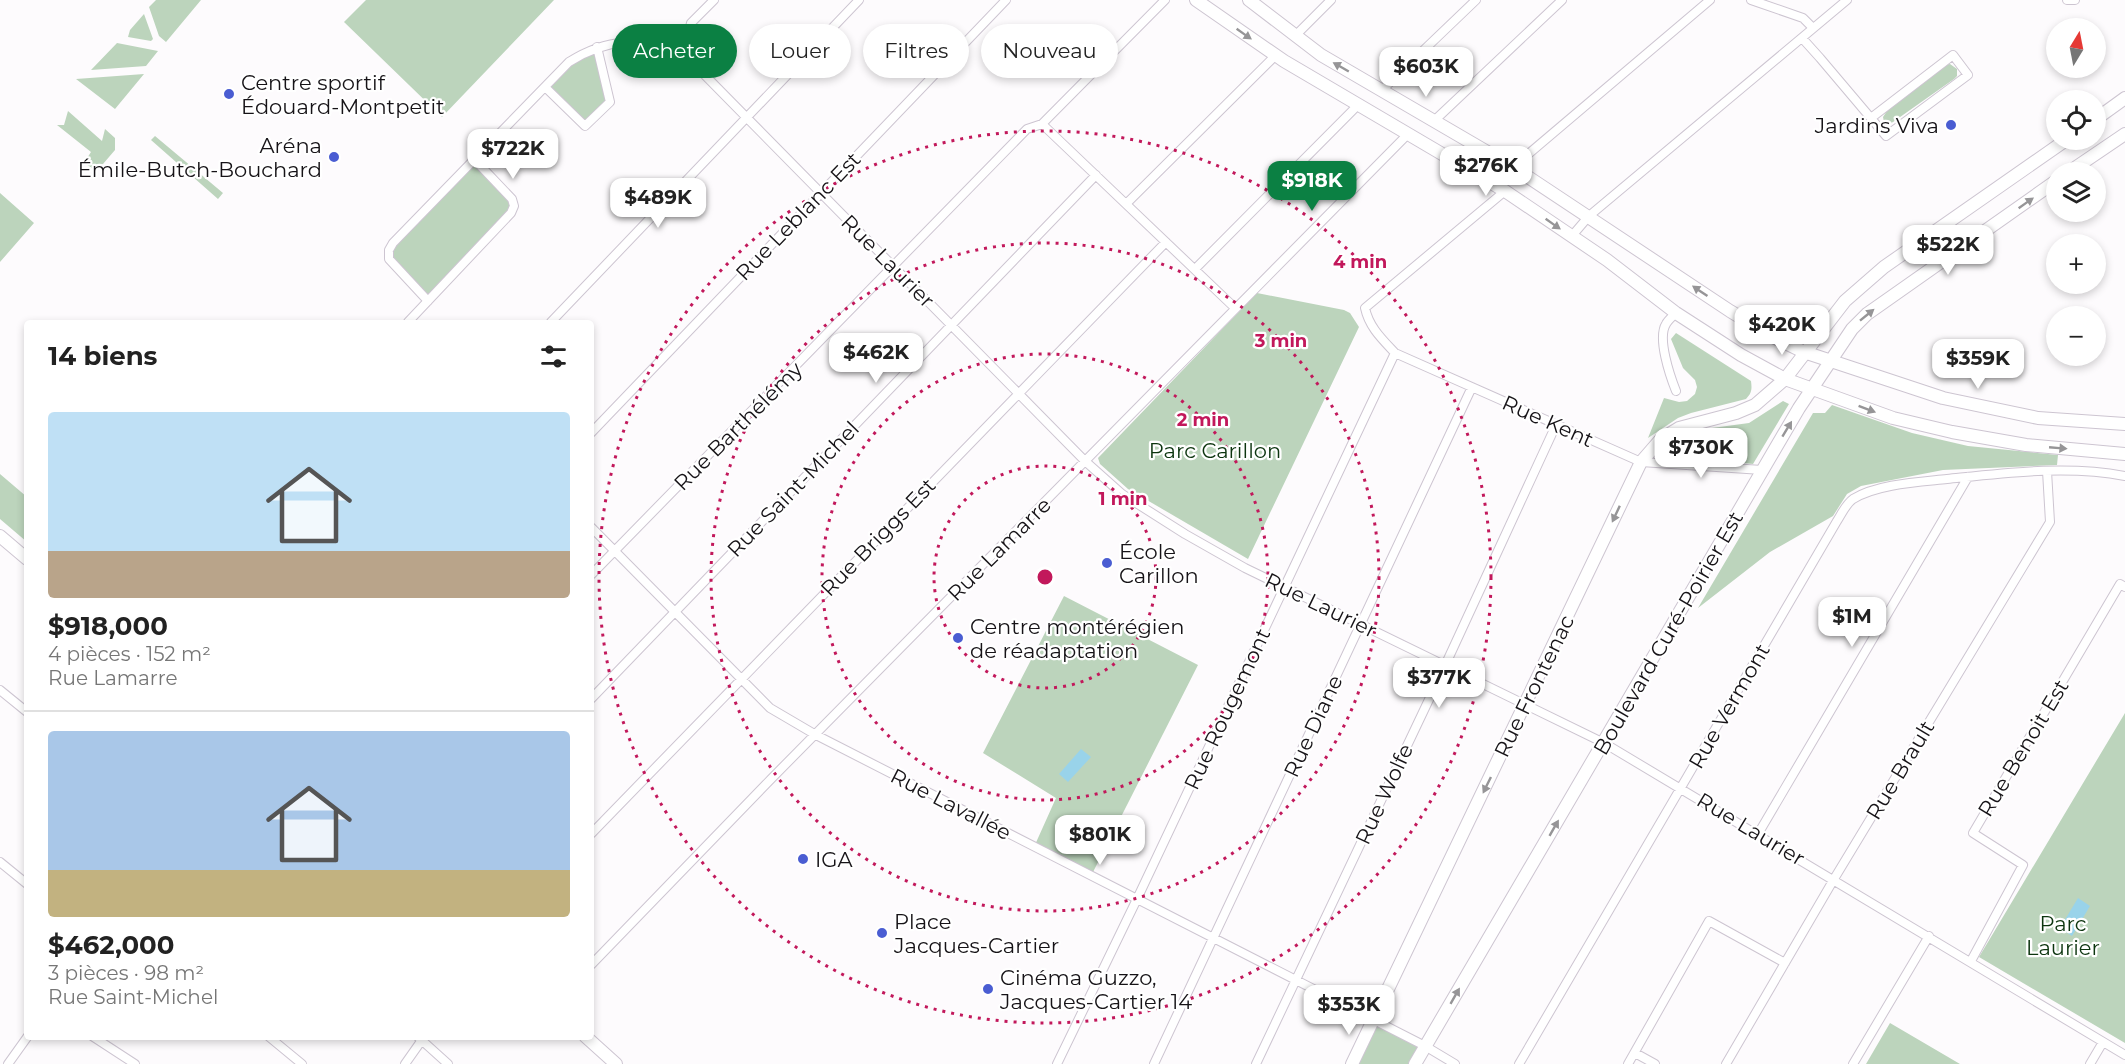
<!DOCTYPE html>
<html lang="fr">
<head>
<meta charset="utf-8">
<style>
  body { margin:0; font-family:Montserrat,sans-serif; background:#f6f6f6; color:#222; height:100vh; display:flex; flex-direction:column; font-size:22px; white-space:nowrap }
  * { box-sizing:border-box; margin:0 }
  p { font-size:20px; color:#767676 }
  .icon { flex:none; width:33px; height:33px; fill:none; stroke:currentColor; stroke-width:2; stroke-linecap:round; stroke-linejoin:round }
  .map { position:relative; flex:1; overflow:hidden }
  .drawer { position:absolute; left:24px; top:320px; width:570px; height:720px; display:flex; flex-direction:column; background:#fff; border-radius:6px; box-shadow:0 3px 9px #0003 }
  .drawer>* { flex:none }
  .top-card { position:absolute; left:612px; top:24px; width:570px; height:54px; display:flex; gap:12px }
  .needle { width:39px; rotate:10deg }
  .tools { position:absolute; left:2046px; top:18px; display:grid; gap:12px }
  .tools a { display:grid; place-items:center; width:60px; height:60px; border-radius:50%; background:#fff; box-shadow:0 3px 9px #0003; font-size:30px }
  .price { position:absolute; translate:-50% -51px; padding:0 14px; border-radius:12px; background:#fff; color:#222; font-size:20px; line-height:39px; filter:drop-shadow(0 2px 3px #0008) }
  .price::after { content:''; position:absolute; left:50%; top:36px; width:18px; height:14px; margin-left:-9px; background:inherit; clip-path:polygon(0 0,100% 0,50% 100%) }
  .price.active { background:#0b8043; color:#fff }
  ul { padding:0; list-style:none }
  li { display:grid; align-content:center; gap:12px; height:318px; padding:0 24px }
  li+li { border-top:2px solid #e0e0e0 }
  li span { display:grid; place-items:center; height:186px; border-radius:6px; color:#555 }
  li>.icon { margin-inline-start:auto }
  span .icon { width:108px; height:108px; fill:#fffc; stroke-width:1 }
  li b { font-size:26px }
  h2 { display:flex; justify-content:space-between; align-items:center; height:72px; padding:0 24px; font-size:26px }
  .pill { padding:0 21px; border-radius:27px; background:#fff; box-shadow:0 3px 9px #0003; font-size:21px; line-height:54px }
  .pill.active { background:#0b8043; color:#fff }
  .map>svg:first-child { display:block }
</style>
</head>
<body>
<div class="map">
<svg width="2125" height="1064" viewBox="0 0 2125 1064">
  <rect width="100%" height="100%" fill="#fdfbfd"/>
  <!-- green -->
  <path fill="#bcd4bc" d="M 156,0 L 201,0 L 166,42 L 159,36 L 149,7 Z
    M 366,0 L 554,0 L 442,117 L 344,22 Z
    M 144,14 L 153,39 L 151,41 L 128,37 L 130,30 Z
    M 117,43 L 158,51 L 146,66 L 91,70 Z
    M 597,47 L 610,102 L 585,126 L 545,87 L 569,62 Z
    M 1950,64 L 1957,69 L 1957,76 L 1954,79 L 1893,122 L 1889,124 L 1884,122 L 1883,117 L 1887,111 L 1945,65 Z
    M 144,74 L 115,109 L 76,79 Z
    M 68,111 L 102,141 L 105,129 L 115,138 L 115,150 L 103,164 L 92,168 L 84,163 L 91,152 L 57,125 L 64,125 Z
    M 155,136 L 223,193 L 218,199 L 151,140 Z
    M 474,159 L 514,206 L 428,301 L 389,259 L 389,250 Z
    M 0,193 L 34,223 L 0,262 Z
    M 1257,293 L 1344,310 L 1350,313 L 1359,327 L 1248,559 L 1128,489 L 1100,464 L 1098,458 Z
    M 1676,333 L 1751,381 C 1752,389 1752,393 1746,399 L 1691,413 L 1678,418 L 1648,438 L 1664,398 L 1679,402 L 1687,401 L 1695,394 L 1697,387 L 1695,380 L 1683,368 L 1671,339 Z
    M 1783,401 L 1789,404 L 1753,464 L 1661,454 L 1678,442 L 1712,428 L 1749,423 Z
    M 1832,405 L 1912,433 L 1968,446 L 2058,455 L 2057,465 L 1943,470 L 1861,486 L 1847,494 L 1833,516 L 1770,552 L 1698,608 L 1813,413 L 1825,413 Z
    M 0,474 L 27,497 L 27,542 L 0,519 Z
    M 1064,596 L 1198,665 L 1091,876 L 1034,847 L 1056,798 L 983,753 Z
    M 2125,713 L 2125,1043 L 1979,957 Z
    M 1373,1020 L 1425,1046 L 1415,1064 L 1352,1064 Z
    M 1890,1023 L 1960,1064 L 1866,1064 Z"/>
  <!-- water -->
  <path fill="#99d3ea" d="M 1081,749 L 1091,757 L 1068,782 L 1059,774 Z
    M 2078,898 L 2090,906 L 2072,936 L 2060,928 Z"/>
  <g fill="none" stroke-linecap="round" stroke-linejoin="round">
    <defs>
      <path id="minor" d="M 1751,0 L 1803,18 L 1813,28
        M 2067,0 L 2075,0
        M 1295,36 L 1331,0
        M 1802,38 L 1820,58 L 1886,136 L 1968,75 L 1953,55 L 1871,118
        M 683,53 L 691,23 L 714,0
        M 545,87 L 585,126 L 610,102 L 597,47
        M 1382,90 L 1476,0
        M 1435,120 L 1562,0
        M 1042,124 L 1235,308
        M 1513,167 L 1710,0
        M 1505,191 L 1365,308 C 1369,327 1382,339 1395,353 L 1641,462 L 1762,470
        M 1126,204 L 1275,56
        M 1571,237 L 1589,216 L 1847,0
        M 1195,269 L 1358,105
        M 428,301 L 389,259 L 389,250 L 393,243 L 569,62 C 607,38 641,37 683,53 L 1085,461 L 1122,494 L 1185,534 L 1245,568 L 1604,743 L 2125,1055
        M 408,322 L 511,213 L 514,206 L 512,199 L 474,159
        M 551,322 L 859,0
        M 1676,391 C 1670,376 1657,338 1666,324 C 1668,320 1673,316 1676,313
        M 591,433 L 1006,0
        M 591,527 L 770,708 L 816,735 L 1425,1046 L 1455,1064
        M 591,575 L 1027,129 L 1042,124 L 1165,0
        M 0,690 L 27,712
        M 591,699 L 1096,175
        M 591,834 L 1166,242
        M 1758,834 L 1968,477
        M 0,862 L 27,884
        M 1971,961 L 2023,865 L 1973,833 L 2120,584 L 2125,587
        M 591,965 L 772,778 L 1408,134
        M 92,1036 L 135,1064
        M 268,1036 L 302,1064
        M 417,1036 L 448,1064
        M 1635,1053 L 1655,1064
        M 8,1064 L 28,1036
        M 405,1064 L 424,1037
        M 1057,1064 L 1137,899 L 1395,353
        M 1154,1064 L 1472,387
        M 1256,1064 L 1443,670 L 1556,425
        M 1519,1064 L 1837,521 C 1842,513 1846,504 1853,499 C 1877,484 1919,482 1947,479 C 2005,473 2067,465 2125,476
        M 1628,1064 L 1709,921 L 1785,963
        M 1726,1064 L 1834,879 L 2050,522 L 2047,471
        M 1853,1064 L 1929,936
        M 2090,1064 L 2103,1042"/>
      <path id="secondary" d="M 1196,0 L 1284,61 L 1505,191 L 1607,260 L 1676,313 L 1741,355 L 1785,379 L 1893,418 L 1952,432 L 2026,445 L 2125,454
        M 1249,0 L 1321,55 L 1513,167 L 1730,311 L 1773,337 L 1804,352 L 1943,398 L 2038,418 L 2125,424
        M 2096,119 L 2125,98
        M 2069,172 L 2125,134
        M 0,536 L 27,559
        M 585,1036 L 616,1064
        M 1352,1064 L 1641,462 L 1661,439 L 1679,428 L 1736,413 L 1755,405 L 1785,379 L 1845,301 L 1884,267 L 2066,140
        M 1415,1064 L 1799,408 L 1852,329 L 1867,314 L 2056,181"/>
    </defs>
    <!-- minor casing -->
    <use href="#minor" stroke="#cdc5d1" stroke-width="10"/>
    <!-- secondary casing -->
    <use href="#secondary" stroke="#cdc5d1" stroke-width="14"/>
    <!-- minor -->
    <use href="#minor" stroke="#fff" stroke-width="8"/>
    <!-- secondary -->
    <use href="#secondary" stroke="#fff" stroke-width="12"/>
  </g>
  <!-- one-way arrows -->
  <defs><path id="oneway-solid" d="M-6-.8H1V-3.2L6.5 0L1 3.2V.8H-6Z" transform="scale(1.5)"/></defs>
  <g fill="#969597">
    <use href="#oneway-solid" transform="translate(1244 34) rotate(35)"/>
    <use href="#oneway-solid" transform="translate(1341 67) rotate(-150)"/>
    <use href="#oneway-solid" transform="translate(2026 203) rotate(-35)"/>
    <use href="#oneway-solid" transform="translate(1553 224) rotate(35)"/>
    <use href="#oneway-solid" transform="translate(1700 291) rotate(-146)"/>
    <use href="#oneway-solid" transform="translate(1867 315) rotate(-39)"/>
    <use href="#oneway-solid" transform="translate(1867 409) rotate(21)"/>
    <use href="#oneway-solid" transform="translate(1787 429) rotate(-59)"/>
    <use href="#oneway-solid" transform="translate(2058 448) rotate(5)"/>
    <use href="#oneway-solid" transform="translate(1616 514) rotate(115)"/>
    <use href="#oneway-solid" transform="translate(1487 785) rotate(116)"/>
    <use href="#oneway-solid" transform="translate(1554 828) rotate(-60)"/>
    <use href="#oneway-solid" transform="translate(1455 996) rotate(-60)"/>
  </g>
  <!-- distance rings -->
  <g fill="none" stroke="#c2185b" stroke-width="3" stroke-dasharray="3 6">
    <circle cx="1045" cy="577" r="111"/>
    <circle cx="1045" cy="577" r="223"/>
    <circle cx="1045" cy="577" r="334"/>
    <circle cx="1045" cy="577" r="446"/>
  </g>
  <!-- markers -->
  <g fill="#4a5dd2" stroke="#fff" stroke-width="2">
    <circle cx="229" cy="94" r="6"/>
    <circle cx="1951" cy="125" r="6"/>
    <circle cx="334" cy="157" r="6"/>
    <circle cx="1107" cy="563" r="6"/>
    <circle cx="958" cy="638" r="6"/>
    <circle cx="803" cy="859" r="6"/>
    <circle cx="882" cy="933" r="6"/>
    <circle cx="988" cy="989" r="6"/>
  </g>
  <g text-anchor="middle" dominant-baseline="central" stroke-width="4.5" stroke-linejoin="round" paint-order="stroke">
    <!-- poi labels -->
    <g font-size="21" fill="#161317" stroke="#fff" text-anchor="start">
      <text x="241" y="82">Centre sportif<tspan x="241" dy="24">Édouard-Montpetit</tspan></text>
      <text x="1939" y="125" text-anchor="end">Jardins Viva</text>
      <text x="322" y="145" text-anchor="end">Aréna<tspan x="322" dy="24">Émile-Butch-Bouchard</tspan></text>
      <text x="1119" y="551">École<tspan x="1119" dy="24">Carillon</tspan></text>
      <text x="970" y="626">Centre montérégien<tspan x="970" dy="24">de réadaptation</tspan></text>
      <text x="815" y="859">IGA</text>
      <text x="894" y="921">Place<tspan x="894" dy="24">Jacques-Cartier</tspan></text>
      <text x="1000" y="977">Cinéma Guzzo,<tspan x="1000" dy="24">Jacques-Cartier 14</tspan></text>
    </g>
    <!-- street labels -->
    <g font-size="21" fill="#161317" stroke="#fff">
      <text transform="translate(798 216) rotate(-46)">Rue Leblanc Est</text>
      <text transform="translate(888 261) rotate(45)">Rue Laurier</text>
      <text transform="translate(1548 421) rotate(24)">Rue Kent</text>
      <text transform="translate(738 426) rotate(-45)">Rue Barthélémy</text>
      <text transform="translate(793 489) rotate(-46)">Rue Saint-Michel</text>
      <text transform="translate(878 537) rotate(-46)">Rue Briggs Est</text>
      <text transform="translate(999 549) rotate(-45)">Rue Lamarre</text>
      <text transform="translate(1321 605) rotate(26)">Rue Laurier</text>
      <text transform="translate(1668 633) rotate(-60)">Boulevard Curé-Poirier Est</text>
      <text transform="translate(1534 686) rotate(-64)">Rue Frontenac</text>
      <text transform="translate(1729 706) rotate(-60)">Rue Vermont</text>
      <text transform="translate(1227 709) rotate(-65)">Rue Rougemont</text>
      <text transform="translate(1313 726) rotate(-65)">Rue Diane</text>
      <text transform="translate(2023 748) rotate(-59)">Rue Benoit Est</text>
      <text transform="translate(1900 770) rotate(-59)">Rue Brault</text>
      <text transform="translate(1384 794) rotate(-65)">Rue Wolfe</text>
      <text transform="translate(951 804) rotate(27)">Rue Lavallée</text>
      <text transform="translate(1751 829) rotate(31)">Rue Laurier</text>
    </g>
    <!-- park labels -->
    <g font-size="21" fill="#0c350f" stroke="#fff">
      <text x="1215" y="450">Parc Carillon</text>
      <text x="2063" y="923">Parc<tspan x="2063" dy="24">Laurier</tspan></text>
    </g>
  </g>
  <circle cx="1045" cy="577" r="9" fill="#c2185b" stroke="#fff" stroke-width="3"/>
  <g font-size="18" text-anchor="middle" font-weight="bold" fill="#c2185b" stroke="#fff" stroke-width="4.5" stroke-linejoin="round" paint-order="stroke">
    <text x="1360" y="268">4 min</text>
    <text x="1281" y="347">3 min</text>
    <text x="1203" y="426">2 min</text>
    <text x="1123" y="505">1 min</text>
  </g>
</svg>
<div class="tools">
<a><svg class="needle" viewBox="-14 -14 28 28"><path d="M0-13l5 13h-10z" fill="#e53935"/><path d="M0 13l5-13h-10z" fill="#767676"/></svg></a>
<a><svg class="icon" aria-label="locate" viewBox="0 0 24 24"><circle cx="12" cy="12" r="6"/><path d="M12 2v4M12 18v4M2 12h4M18 12h4"/></svg></a>
<a><svg class="icon" aria-label="layers" viewBox="0 0 24 24"><path d="M12 4l9 5-9 5-9-5zM3 14l9 5 9-5"/></svg></a>
<a>+</a>
<a>−</a>
</div>
<b class="price" style="left:1426px;top:98px">$603K</b>
<b class="price" style="left:513px;top:180px">$722K</b>
<b class="price" style="left:1486px;top:197px">$276K</b>
<b class="price active" style="left:1312px;top:212px">$918K</b>
<b class="price" style="left:658px;top:229px">$489K</b>
<b class="price" style="left:1948px;top:276px">$522K</b>
<b class="price" style="left:1782px;top:356px">$420K</b>
<b class="price" style="left:876px;top:384px">$462K</b>
<b class="price" style="left:1978px;top:390px">$359K</b>
<b class="price" style="left:1701px;top:479px">$730K</b>
<b class="price" style="left:1852px;top:648px">$1M</b>
<b class="price" style="left:1439px;top:709px">$377K</b>
<b class="price" style="left:1100px;top:866px">$801K</b>
<b class="price" style="left:1349px;top:1036px">$353K</b>
<div class="top-card">
<a class="pill active">Acheter</a>
<a class="pill">Louer</a>
<a class="pill">Filtres</a>
<a class="pill">Nouveau</a>
</div>
<section class="drawer">
<h2>14 biens<svg class="icon" aria-label="filters" viewBox="0 0 24 24"><path d="M4 7h16M4 17h16"/><circle cx="9" cy="7" r="2"/><circle cx="15" cy="17" r="2"/></svg></h2>
<ul>
<li><span style="background:linear-gradient(#bfe0f5 75%,#b9a48a 0)"><svg class="icon" aria-label="home" viewBox="0 0 24 24"><path d="M3 11l9-7 9 7M6 9v11h12V9"/></svg></span><div><b>$918,000</b><p>4 pièces · 152 m²</p><p>Rue Lamarre</p></div></li>
<li><span style="background:linear-gradient(#a9c7e8 75%,#c2b280 0)"><svg class="icon" aria-label="home" viewBox="0 0 24 24"><path d="M3 11l9-7 9 7M6 9v11h12V9"/></svg></span><div><b>$462,000</b><p>3 pièces · 98 m²</p><p>Rue Saint-Michel</p></div></li>
</ul>
</section>
</div>
</body>
</html>
